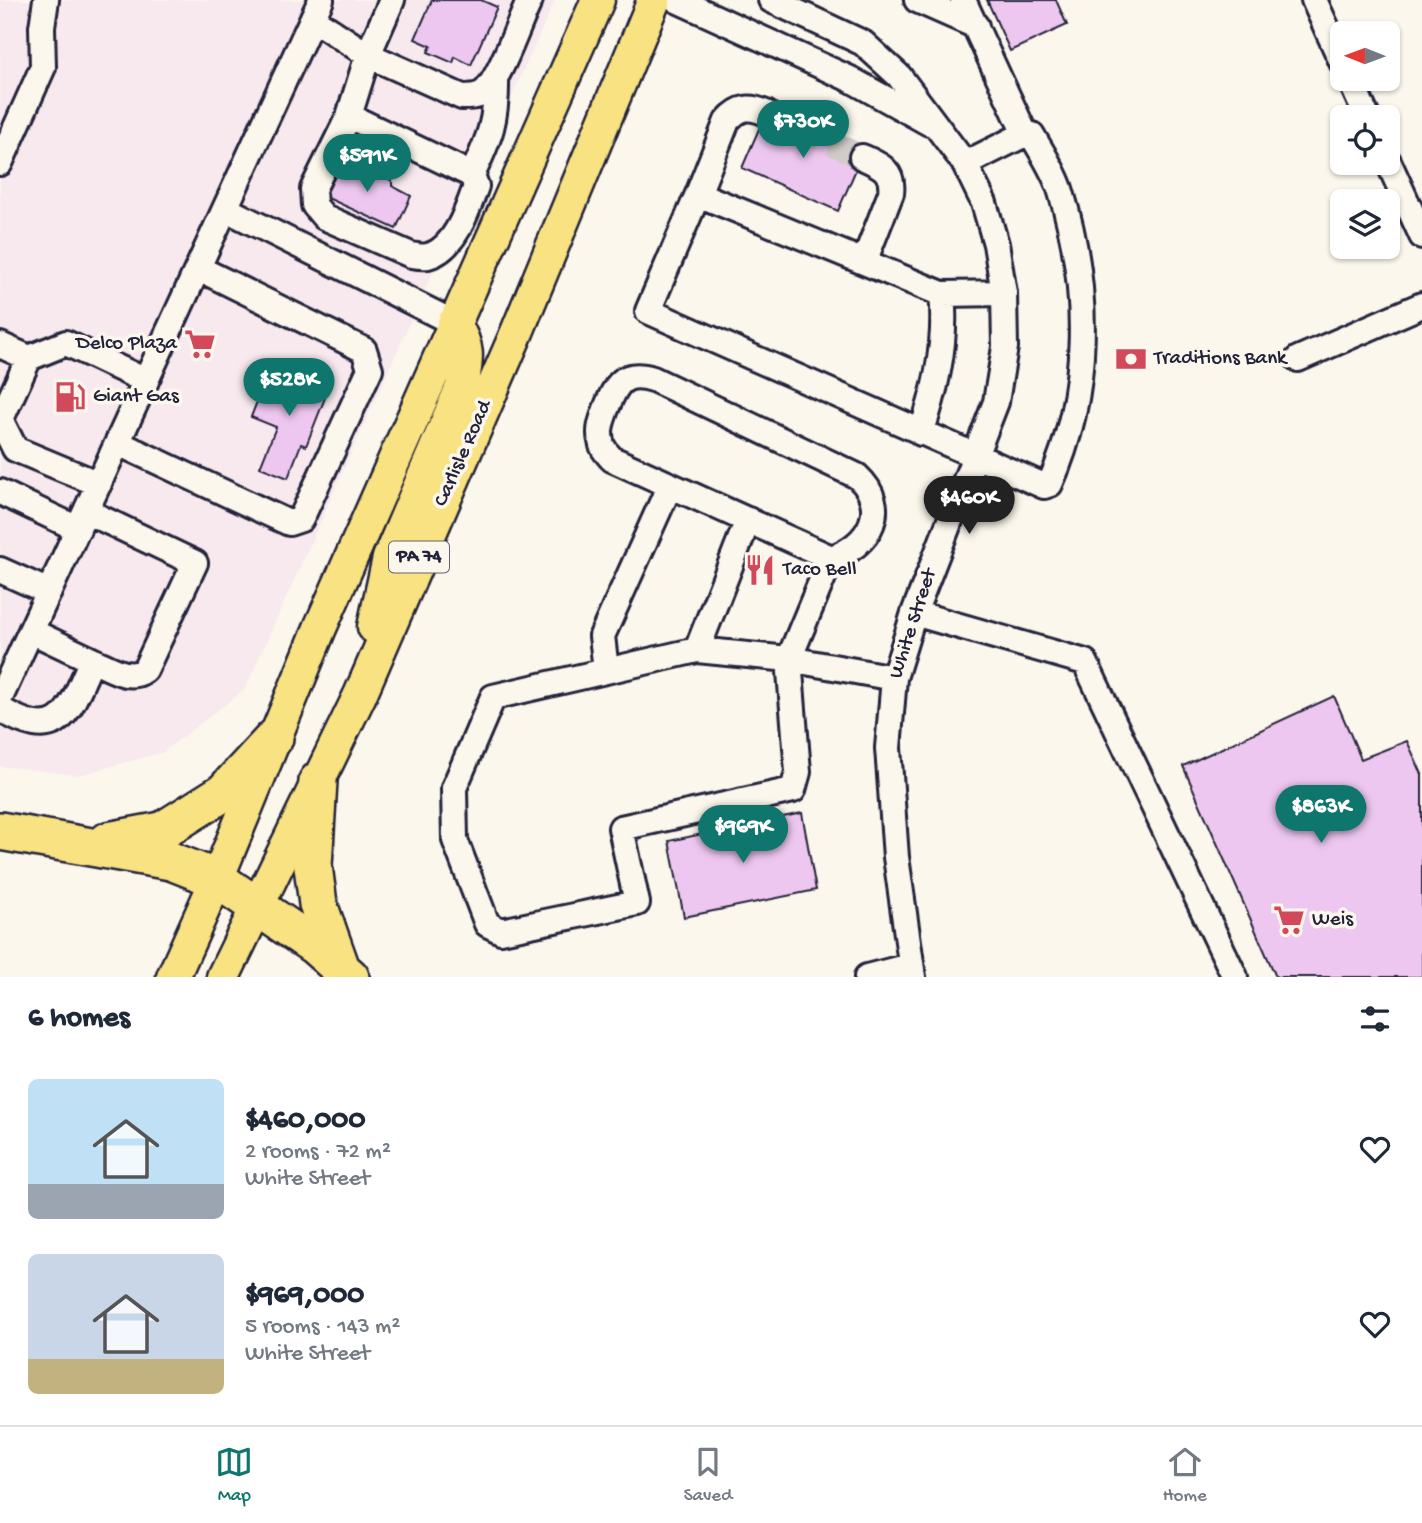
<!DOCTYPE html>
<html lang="en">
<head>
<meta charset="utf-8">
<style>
  body { margin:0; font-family:"Gochi Hand",sans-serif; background:#f6f6f7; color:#1f2937; height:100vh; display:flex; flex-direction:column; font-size:26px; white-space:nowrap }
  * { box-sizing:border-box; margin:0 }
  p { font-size:23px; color:#747a83 }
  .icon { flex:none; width:38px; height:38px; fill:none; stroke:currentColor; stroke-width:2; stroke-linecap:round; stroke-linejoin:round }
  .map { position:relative; height:977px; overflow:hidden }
  .details { display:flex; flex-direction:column; background:#fff; flex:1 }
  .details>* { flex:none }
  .needle { width:46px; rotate:271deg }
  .controls { position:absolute; left:1330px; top:21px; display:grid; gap:14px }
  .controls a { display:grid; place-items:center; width:70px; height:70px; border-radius:10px; background:#fff; box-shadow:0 2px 5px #0004; font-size:35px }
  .price { position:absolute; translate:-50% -60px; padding:0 16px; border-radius:24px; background:#0f766e; color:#fff; font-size:23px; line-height:46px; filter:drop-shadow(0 2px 4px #0008) }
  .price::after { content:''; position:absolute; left:50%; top:42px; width:21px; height:16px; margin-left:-10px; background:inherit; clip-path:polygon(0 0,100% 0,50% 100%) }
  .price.on { background:#222; color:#fff }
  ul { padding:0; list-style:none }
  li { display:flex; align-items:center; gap:21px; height:175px; padding:0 28px }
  li span { display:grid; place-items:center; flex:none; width:196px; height:140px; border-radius:10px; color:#555 }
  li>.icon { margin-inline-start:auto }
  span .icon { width:84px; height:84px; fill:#fffc; stroke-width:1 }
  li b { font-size:30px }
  h2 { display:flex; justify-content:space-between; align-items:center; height:84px; padding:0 28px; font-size:30px }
  .dock { display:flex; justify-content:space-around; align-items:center; height:98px; border-top:2px solid #e0e1e3; background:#fff; font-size:19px; color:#747a83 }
  .dock a { display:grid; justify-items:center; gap:4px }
  .dock .on { color:#0f766e }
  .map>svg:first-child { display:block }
</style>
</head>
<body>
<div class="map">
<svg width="1422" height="977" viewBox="0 0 1422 977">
  <rect width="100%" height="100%" fill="#fbf7ec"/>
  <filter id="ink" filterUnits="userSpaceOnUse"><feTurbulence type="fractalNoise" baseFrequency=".0143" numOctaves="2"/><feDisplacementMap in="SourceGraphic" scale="14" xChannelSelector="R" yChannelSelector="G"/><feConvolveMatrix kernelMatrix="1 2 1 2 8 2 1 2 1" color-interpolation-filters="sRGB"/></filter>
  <g filter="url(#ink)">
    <!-- built -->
    <path fill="#f7e9ee" d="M 0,0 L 555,0 L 245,689 L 163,752 L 79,775 L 0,766 Z"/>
    <!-- building -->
    <path fill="#eec7f1" stroke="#22223b" stroke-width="2" d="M 432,0 L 481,0 L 497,7 L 471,65 L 455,57 L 453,63 L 428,52 L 431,46 L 415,39 Z
      M 987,0 L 1056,0 L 1067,25 L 1010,51 Z
      M 768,108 L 864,151 L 838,211 L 742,168 Z
      M 338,161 L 372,177 L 377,172 L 392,181 L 392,186 L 411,196 L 396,229 L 321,195 Z
      M 294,371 L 330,385 L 306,446 L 301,444 L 288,478 L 260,467 L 276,427 L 251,417 L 263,386 L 272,390 L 278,376 L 290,380 Z
      M 1334,696 L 1361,759 L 1407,741 L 1422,774 L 1422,977 L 1276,977 L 1183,766 Z
      M 802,813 L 816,890 L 684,917 L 669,841 Z"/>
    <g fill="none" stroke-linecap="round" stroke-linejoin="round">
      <!-- minor-tunnel -->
      <path stroke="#d0ccc9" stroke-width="24" stroke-dasharray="24 12" stroke-linecap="butt" d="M 766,113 L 862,157"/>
      <defs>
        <path id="minor" d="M 677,0 L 850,79 L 929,123
          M 771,0 L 863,43 L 899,76 L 965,164 L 984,203 L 996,244 L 1004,293 L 1005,347 L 996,402 L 914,613 L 894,678 L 888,748 L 896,857 L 913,977
          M 917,0 L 976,26
          M 963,0 L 1025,134
          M 1314,0 L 1342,62
          M 313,19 L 368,55 L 462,97 C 470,97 477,97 483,93 C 500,81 519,21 530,0
          M 1350,79 L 1367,117
          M 349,116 L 472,175 L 476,186 C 468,209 455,249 428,256 C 423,257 417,256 411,255 L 324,217 L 314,205 L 313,189 L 349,116 L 368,55 L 392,0
          M 862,157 C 880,165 894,170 891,193 L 864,262
          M 1388,161 L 1422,236
          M 0,163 L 43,67 L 42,27 L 46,0
          M 965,164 L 1025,134 L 1032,135 C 1042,153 1055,172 1061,192 C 1090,287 1091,393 1050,484 L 1044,486 L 648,311 L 698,194 L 942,294 L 1004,293
          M 472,175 C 490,137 497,120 496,77
          M 698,194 L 727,121 C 740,106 750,106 766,113
          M 226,209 L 454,323
          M 0,345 L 29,358 L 0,421
          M 29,358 L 66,343 L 146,381
          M 1298,359 L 1422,305
          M 1,421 L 15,449 L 99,484
          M 921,433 C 936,390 947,339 942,294
          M 118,443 L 289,523 L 301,519 L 370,369 L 364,350 L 198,268
          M 0,492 L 78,529
          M 86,511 L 195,563 L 145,670 C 129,682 109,667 92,660
          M 831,558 C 870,546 891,507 857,476 L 653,379 C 623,370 616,384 606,409 C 602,420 598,430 601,441 C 602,449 607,453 612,459 L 831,558 L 789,659 L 798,772 L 793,790 L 621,828 L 637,903 L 501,931 L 487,924 L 455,840 L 454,788 L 493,697 L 697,650 L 789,659 L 894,678
          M 0,570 L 49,592
          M 914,613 L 1085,662 L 1235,977
          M 697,650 L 748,520
          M 606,670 L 602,636 L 670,485
          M 0,698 L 321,0
          M 0,709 C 62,747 69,710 92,660 L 31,631
          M 867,977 L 910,966"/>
        <path id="major" d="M 374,627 L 389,558 L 462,387 C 467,359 470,348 454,323
          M 173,977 L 217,879 L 320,628 L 598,0
          M 223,977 L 360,695 L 517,332 L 654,0"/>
        <path id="highway" d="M 318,781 L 313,866 L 318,904 L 340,966
          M 0,831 L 171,861 L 217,879 L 315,946 L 350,977
          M 108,841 L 162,831 L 224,792 L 274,738"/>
      </defs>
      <!-- minor casing -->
      <use href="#minor" stroke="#22223b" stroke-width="30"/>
      <!-- major casing -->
      <use href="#major" stroke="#22223b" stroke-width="37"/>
      <!-- highway casing -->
      <use href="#highway" stroke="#22223b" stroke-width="42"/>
      <!-- minor -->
      <use href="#minor" stroke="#fbf7ec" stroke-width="24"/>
      <!-- major -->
      <use href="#major" stroke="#f8e281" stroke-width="32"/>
      <!-- highway -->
      <use href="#highway" stroke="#f8e281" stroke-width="37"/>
    </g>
  </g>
  <!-- icons -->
  <defs>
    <symbol id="supermarket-bare" viewBox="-9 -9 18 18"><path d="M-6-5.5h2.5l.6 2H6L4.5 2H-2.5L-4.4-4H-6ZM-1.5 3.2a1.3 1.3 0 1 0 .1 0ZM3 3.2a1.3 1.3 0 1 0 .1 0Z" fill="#d1495b" stroke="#fbf7ec" stroke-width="2.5" paint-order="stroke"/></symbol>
    <symbol id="bank-bare" viewBox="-9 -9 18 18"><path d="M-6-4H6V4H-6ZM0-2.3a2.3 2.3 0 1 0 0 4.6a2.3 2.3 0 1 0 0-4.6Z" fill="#d1495b" stroke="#fbf7ec" stroke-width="2.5" paint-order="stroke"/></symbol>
    <symbol id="fuel-bare" viewBox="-9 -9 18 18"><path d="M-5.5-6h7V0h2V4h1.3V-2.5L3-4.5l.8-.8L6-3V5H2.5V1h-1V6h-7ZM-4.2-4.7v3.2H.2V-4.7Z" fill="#d1495b" stroke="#fbf7ec" stroke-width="2.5" paint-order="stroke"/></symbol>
    <symbol id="restaurant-bare" viewBox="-9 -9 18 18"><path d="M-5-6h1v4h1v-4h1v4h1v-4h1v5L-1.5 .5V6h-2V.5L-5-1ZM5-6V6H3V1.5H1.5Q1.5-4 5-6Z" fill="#d1495b" stroke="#fbf7ec" stroke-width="2.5" paint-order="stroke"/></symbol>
  </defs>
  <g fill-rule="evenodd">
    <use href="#supermarket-bare" x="178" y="322" width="44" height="44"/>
    <use href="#bank-bare" x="1109" y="337" width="44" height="44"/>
    <use href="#fuel-bare" x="48" y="375" width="44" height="44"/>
    <use href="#restaurant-bare" x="738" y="548" width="44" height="44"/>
    <use href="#supermarket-bare" x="1267" y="898" width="44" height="44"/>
  </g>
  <g text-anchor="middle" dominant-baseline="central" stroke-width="7" stroke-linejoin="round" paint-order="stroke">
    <!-- shield labels -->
    <rect fill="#fbf7ec" stroke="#636270" stroke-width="2" x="389" y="541.5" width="60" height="31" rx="5"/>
    <g font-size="19" font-weight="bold" fill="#22223b">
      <text x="419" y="557">PA 74</text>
    </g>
    <!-- poi labels -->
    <g font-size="21" fill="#22223b" stroke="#fbf7ec" text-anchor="start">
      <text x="177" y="344" text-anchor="end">Delco Plaza</text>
      <text x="1154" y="359">Traditions Bank</text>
      <text x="93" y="397">Giant Gas</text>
      <text x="783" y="570">Taco Bell</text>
      <text x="1312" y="920">Weis</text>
    </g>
    <!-- street labels -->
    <g font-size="21" fill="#22223b" stroke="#fbf7ec">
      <text transform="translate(464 454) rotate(-66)">Carlisle Road</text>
      <text transform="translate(914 624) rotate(-72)">White Street</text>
    </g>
  </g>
</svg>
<div class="controls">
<a><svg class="needle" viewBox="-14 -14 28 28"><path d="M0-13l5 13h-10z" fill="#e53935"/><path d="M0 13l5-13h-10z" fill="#747a83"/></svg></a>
<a><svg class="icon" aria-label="locate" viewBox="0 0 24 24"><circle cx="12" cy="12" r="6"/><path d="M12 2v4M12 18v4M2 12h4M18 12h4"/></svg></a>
<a><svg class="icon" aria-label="layers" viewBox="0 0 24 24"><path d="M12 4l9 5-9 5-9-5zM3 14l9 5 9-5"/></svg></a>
</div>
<b class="price" style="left:803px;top:160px">$730K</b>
<b class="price" style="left:367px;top:194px">$591K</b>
<b class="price" style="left:289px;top:418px">$528K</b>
<b class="price on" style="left:969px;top:536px">$460K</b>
<b class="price" style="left:1321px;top:845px">$863K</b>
<b class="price" style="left:743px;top:865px">$969K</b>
</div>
<section class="details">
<h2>6 homes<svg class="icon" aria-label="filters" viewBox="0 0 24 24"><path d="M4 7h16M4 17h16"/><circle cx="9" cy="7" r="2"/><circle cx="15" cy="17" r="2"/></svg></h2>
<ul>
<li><span style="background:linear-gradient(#bfe0f5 75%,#9aa5b1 0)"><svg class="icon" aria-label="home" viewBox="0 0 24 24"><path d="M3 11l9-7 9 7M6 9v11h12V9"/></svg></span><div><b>$460,000</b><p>2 rooms · 72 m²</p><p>White Street</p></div><svg class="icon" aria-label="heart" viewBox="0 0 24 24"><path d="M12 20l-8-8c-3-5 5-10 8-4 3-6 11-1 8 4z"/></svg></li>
<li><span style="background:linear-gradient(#c9d6e8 75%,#c2b280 0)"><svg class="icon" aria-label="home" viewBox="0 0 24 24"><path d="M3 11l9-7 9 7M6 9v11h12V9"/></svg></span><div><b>$969,000</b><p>5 rooms · 143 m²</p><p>White Street</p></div><svg class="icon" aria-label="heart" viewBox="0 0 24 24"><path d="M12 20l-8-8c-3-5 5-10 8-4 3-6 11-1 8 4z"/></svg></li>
</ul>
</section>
<nav class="dock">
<a class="on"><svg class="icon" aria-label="map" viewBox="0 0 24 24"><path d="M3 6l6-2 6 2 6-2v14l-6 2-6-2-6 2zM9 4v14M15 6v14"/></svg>Map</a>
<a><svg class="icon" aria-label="saved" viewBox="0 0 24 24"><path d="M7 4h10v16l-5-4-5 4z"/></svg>Saved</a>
<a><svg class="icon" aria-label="home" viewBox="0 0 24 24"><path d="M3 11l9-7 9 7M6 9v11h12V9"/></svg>Home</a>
</nav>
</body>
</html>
